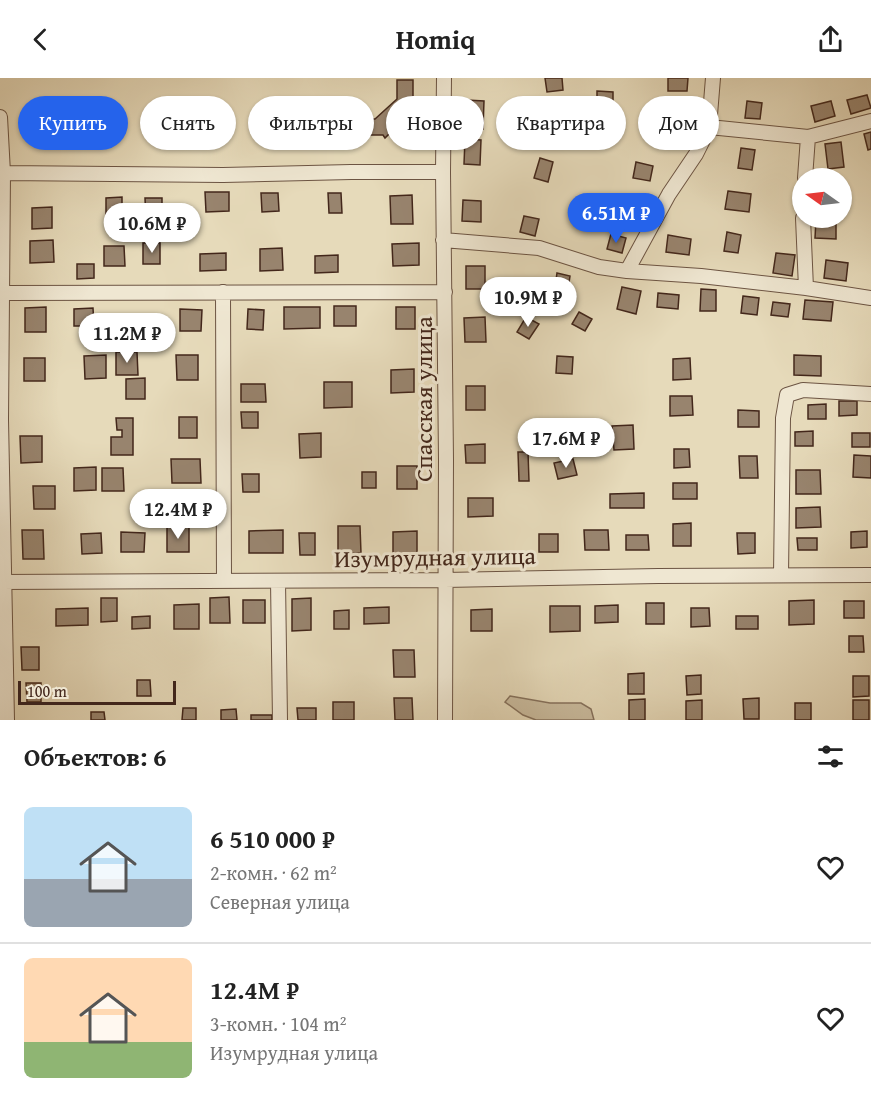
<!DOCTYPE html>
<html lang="ru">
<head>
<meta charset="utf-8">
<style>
  body { margin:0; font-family:"Gentium Book Plus",serif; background:#f2f2f2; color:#222; height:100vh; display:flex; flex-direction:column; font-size:22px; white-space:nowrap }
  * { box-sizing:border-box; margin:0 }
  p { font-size:20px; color:#767676 }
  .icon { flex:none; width:33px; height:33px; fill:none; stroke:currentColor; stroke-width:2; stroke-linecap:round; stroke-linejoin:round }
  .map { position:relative; height:642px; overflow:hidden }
  .side { display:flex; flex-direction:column; background:#fff; flex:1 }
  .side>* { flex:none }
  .hud { position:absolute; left:18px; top:18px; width:836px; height:54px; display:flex; gap:12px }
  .needle { width:39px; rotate:284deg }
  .controls { position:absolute; left:792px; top:90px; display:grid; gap:12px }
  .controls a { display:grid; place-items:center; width:60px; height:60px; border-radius:50%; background:#fff; box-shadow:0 2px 4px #0004; font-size:30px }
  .scale { position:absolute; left:18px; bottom:15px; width:158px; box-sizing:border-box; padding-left:6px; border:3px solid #43271b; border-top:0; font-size:16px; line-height:21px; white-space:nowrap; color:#43271b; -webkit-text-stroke:4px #efe7d2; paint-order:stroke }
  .price { position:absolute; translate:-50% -51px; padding:0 14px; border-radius:21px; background:#fff; color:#222; font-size:20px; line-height:39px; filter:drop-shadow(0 2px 3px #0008) }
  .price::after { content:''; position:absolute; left:50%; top:36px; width:18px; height:14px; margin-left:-9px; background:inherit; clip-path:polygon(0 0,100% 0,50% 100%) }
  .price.on { background:#2563eb; color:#fff }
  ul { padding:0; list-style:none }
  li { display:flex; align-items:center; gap:18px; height:150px; padding:0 24px }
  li+li { border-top:2px solid #e0e0e0 }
  li span { display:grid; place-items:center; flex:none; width:168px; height:120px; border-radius:9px; color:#555 }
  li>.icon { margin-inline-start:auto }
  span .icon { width:72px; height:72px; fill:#fffc; stroke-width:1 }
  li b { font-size:26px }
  h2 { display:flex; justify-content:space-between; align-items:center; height:72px; padding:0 24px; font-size:26px }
  .tag { padding:0 21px; border-radius:27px; background:#fff; box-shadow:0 2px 4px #0004; font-size:21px; line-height:54px }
  .tag.on { background:#2563eb; color:#fff }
  header { display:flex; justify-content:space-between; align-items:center; height:78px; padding:0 24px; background:#fff; font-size:27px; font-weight:700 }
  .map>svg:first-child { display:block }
</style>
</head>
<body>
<header><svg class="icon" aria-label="back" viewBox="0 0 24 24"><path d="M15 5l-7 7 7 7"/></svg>Homiq<svg class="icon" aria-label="share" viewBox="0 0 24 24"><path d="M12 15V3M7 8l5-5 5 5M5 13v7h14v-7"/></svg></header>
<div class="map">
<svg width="871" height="642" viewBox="0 0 871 642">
  <rect width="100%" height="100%" fill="#e6daba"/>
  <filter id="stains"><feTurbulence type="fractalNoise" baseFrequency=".00333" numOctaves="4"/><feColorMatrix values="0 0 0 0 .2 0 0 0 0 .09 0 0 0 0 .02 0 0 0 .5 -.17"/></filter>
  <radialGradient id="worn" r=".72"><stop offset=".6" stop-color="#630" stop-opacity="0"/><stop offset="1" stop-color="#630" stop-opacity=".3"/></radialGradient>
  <!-- green -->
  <path fill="#cabc9f" stroke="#86725d" stroke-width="1.5" d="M 510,618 L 550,625 L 581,625 L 591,631 L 594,642 L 536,642 L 523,637 L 505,624 Z"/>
  <!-- building -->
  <path fill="#98846e" stroke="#43271b" stroke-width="1.5" d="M 545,0 L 562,0 L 563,12 L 547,14 Z
    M 668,0 L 688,0 L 687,13 L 668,13 Z
    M 397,2 L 413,2 L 413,27 L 415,30 L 385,60 L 383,57 L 360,57 L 359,41 L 375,41 L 397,21 Z
    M 597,13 L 613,14 L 613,25 L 597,25 Z
    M 867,17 L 871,30 L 851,36 L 847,22 Z
    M 466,22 L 484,23 L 483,51 L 466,50 Z
    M 747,23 L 762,25 L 760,41 L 745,40 Z
    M 831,23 L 835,38 L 815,44 L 811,28 Z
    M 546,36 L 563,37 L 563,53 L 546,53 Z
    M 871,54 L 871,71 L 868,72 L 864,56 Z
    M 666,55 L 682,57 L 680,68 L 664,66 Z
    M 465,61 L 481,62 L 480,87 L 464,86 Z
    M 841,64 L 844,89 L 828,91 L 825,66 Z
    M 741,70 L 755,72 L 752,92 L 738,90 Z
    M 540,80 L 553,84 L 548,104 L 534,100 Z
    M 636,84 L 653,88 L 650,103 L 633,100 Z
    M 728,113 L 751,116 L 749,134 L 725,131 Z
    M 205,114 L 229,114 L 229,133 L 206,134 Z
    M 261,115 L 278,115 L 279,133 L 262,134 Z
    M 328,115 L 341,115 L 342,135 L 329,135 Z
    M 412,117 L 413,146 L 391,146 L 390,118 Z
    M 122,119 L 122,140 L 106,140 L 106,120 Z
    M 145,120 L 162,120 L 162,143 L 146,143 Z
    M 623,121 L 637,123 L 635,141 L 621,138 Z
    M 463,122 L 481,123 L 481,144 L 462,143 Z
    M 52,129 L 52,150 L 32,151 L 32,130 Z
    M 524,138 L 539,141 L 535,158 L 520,154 Z
    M 816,142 L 836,143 L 836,161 L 815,160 Z
    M 727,154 L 741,157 L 738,175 L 724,173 Z
    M 611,156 L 626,160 L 622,175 L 607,171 Z
    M 668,157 L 691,161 L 689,177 L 666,174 Z
    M 53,162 L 54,184 L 30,185 L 30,163 Z
    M 143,165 L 160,165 L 160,186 L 143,186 Z
    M 419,165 L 419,187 L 393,188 L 392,166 Z
    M 104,168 L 124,168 L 125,188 L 104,188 Z
    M 282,170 L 283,192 L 260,193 L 260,171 Z
    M 226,175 L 226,192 L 200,193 L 200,176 Z
    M 776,175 L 795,177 L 792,198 L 773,195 Z
    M 338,177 L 338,194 L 315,195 L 315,178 Z
    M 826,182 L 848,185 L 846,203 L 824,200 Z
    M 77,186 L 94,186 L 94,200 L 77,201 Z
    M 466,188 L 485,188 L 485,211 L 466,211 Z
    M 557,195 L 570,198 L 568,211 L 555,209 Z
    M 622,209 L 641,213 L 636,236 L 617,231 Z
    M 701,211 L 716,212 L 716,233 L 700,233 Z
    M 539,214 L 557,223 L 550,236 L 533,227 Z
    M 658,215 L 679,217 L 678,231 L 657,229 Z
    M 743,218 L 759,220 L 757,237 L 741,235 Z
    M 805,222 L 833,224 L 831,243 L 803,241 Z
    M 773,224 L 790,226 L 788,239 L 771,237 Z
    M 334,228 L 356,228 L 356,248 L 334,248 Z
    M 46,229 L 46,254 L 25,254 L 25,230 Z
    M 284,229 L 320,229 L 320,250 L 284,251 Z
    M 396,229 L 415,229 L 415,251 L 396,251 Z
    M 93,230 L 94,248 L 74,248 L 74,231 Z
    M 180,231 L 202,232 L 201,253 L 180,253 Z
    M 248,231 L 264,232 L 263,252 L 247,251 Z
    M 579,234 L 592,241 L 585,253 L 572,246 Z
    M 485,239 L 486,264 L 465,264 L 464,240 Z
    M 526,239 L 539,246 L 529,261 L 517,254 Z
    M 116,274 L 137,274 L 138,297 L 116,297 Z
    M 106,277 L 106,300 L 85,301 L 84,278 Z
    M 176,277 L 198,277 L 198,302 L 177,302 Z
    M 794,277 L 821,278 L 821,298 L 794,297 Z
    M 557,278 L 573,279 L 572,296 L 556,295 Z
    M 24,280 L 45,280 L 45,303 L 24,303 Z
    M 690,280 L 691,301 L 673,302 L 673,281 Z
    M 414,291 L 414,314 L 391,315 L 391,292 Z
    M 145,300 L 145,321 L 126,321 L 126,301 Z
    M 324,304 L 352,304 L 352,329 L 324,330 Z
    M 241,306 L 265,306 L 266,324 L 241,324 Z
    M 466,308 L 485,308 L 485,332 L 466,332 Z
    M 670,318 L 692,318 L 693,337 L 670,338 Z
    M 839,323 L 857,323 L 857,337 L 839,338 Z
    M 826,326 L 826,341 L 808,341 L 808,327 Z
    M 738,332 L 759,333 L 759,349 L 738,349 Z
    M 241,334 L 258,334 L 258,350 L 242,350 Z
    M 179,339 L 197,339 L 197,360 L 179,360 Z
    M 116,340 L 133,340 L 133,377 L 111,377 L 111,359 L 122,359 L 122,352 L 117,352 Z
    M 633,347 L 634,371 L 614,372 L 612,348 Z
    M 813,353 L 813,368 L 795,368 L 795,354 Z
    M 321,355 L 321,379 L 300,380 L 299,356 Z
    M 852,355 L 870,355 L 870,369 L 852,369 Z
    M 20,358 L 42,358 L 42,384 L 21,385 Z
    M 485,366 L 485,385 L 466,385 L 465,367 Z
    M 674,371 L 689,371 L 690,389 L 674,390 Z
    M 518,374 L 528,374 L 529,403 L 519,403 Z
    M 854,377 L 871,378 L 871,400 L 853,399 Z
    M 739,378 L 757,378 L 758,400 L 740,400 Z
    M 171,381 L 200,381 L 201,405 L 172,405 Z
    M 573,381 L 577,397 L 558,401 L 554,385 Z
    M 397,388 L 417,388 L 417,411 L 397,411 Z
    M 96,389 L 96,412 L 74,413 L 74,390 Z
    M 102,390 L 123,390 L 124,413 L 102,413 Z
    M 796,392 L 820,392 L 821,416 L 796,416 Z
    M 362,394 L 376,394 L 376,410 L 362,410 Z
    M 242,396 L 259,396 L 259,414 L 243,414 Z
    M 673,405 L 697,405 L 697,421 L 673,421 Z
    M 33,408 L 55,408 L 55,431 L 34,431 Z
    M 644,415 L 644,430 L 610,430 L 610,416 Z
    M 468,420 L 493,420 L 493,438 L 468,439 Z
    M 820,429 L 821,449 L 796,450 L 796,430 Z
    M 691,445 L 691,468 L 673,468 L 673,446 Z
    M 338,448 L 360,448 L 361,475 L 338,476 Z
    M 167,449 L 189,449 L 189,474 L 167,474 Z
    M 22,452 L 43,452 L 44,481 L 23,481 Z
    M 283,452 L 283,475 L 249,475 L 249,453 Z
    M 584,452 L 608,452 L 609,472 L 585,472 Z
    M 417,453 L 417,477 L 393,477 L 393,454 Z
    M 867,453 L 867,469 L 851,470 L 851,454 Z
    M 121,454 L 145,455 L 144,474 L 121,474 Z
    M 101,455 L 102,475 L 82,476 L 81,456 Z
    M 299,455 L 315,455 L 315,477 L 300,477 Z
    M 737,455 L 755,455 L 755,475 L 738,476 Z
    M 539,456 L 558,456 L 558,474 L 539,474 Z
    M 626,457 L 648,457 L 649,472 L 626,472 Z
    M 797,460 L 817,460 L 817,472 L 798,472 Z
    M 229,519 L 230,545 L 210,545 L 210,520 Z
    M 101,520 L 117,520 L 117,543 L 101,544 Z
    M 311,520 L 311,552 L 292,553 L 292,521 Z
    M 243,522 L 265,522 L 265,545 L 243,545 Z
    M 814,522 L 814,546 L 789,547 L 789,523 Z
    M 844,523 L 864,523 L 864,540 L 844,540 Z
    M 646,525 L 664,525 L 664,546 L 646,546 Z
    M 199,526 L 199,551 L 174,551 L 174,527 Z
    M 618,527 L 618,544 L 595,545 L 595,528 Z
    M 550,528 L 580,528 L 580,553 L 550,554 Z
    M 389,529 L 389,545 L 364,546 L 364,530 Z
    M 88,530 L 88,547 L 56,548 L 56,531 Z
    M 691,530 L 709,530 L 710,548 L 691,549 Z
    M 492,531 L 492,553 L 471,553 L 471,532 Z
    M 349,532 L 349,551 L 334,551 L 334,533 Z
    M 150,538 L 150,550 L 132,551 L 132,539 Z
    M 736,538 L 758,538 L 758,551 L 736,551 Z
    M 849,558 L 863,558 L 864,574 L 849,574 Z
    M 21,569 L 39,569 L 39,592 L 22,592 Z
    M 393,572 L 414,572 L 415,599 L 394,599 Z
    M 644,595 L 644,616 L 628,616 L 628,596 Z
    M 701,597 L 701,616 L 687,617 L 686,598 Z
    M 853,598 L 869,598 L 869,618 L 853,619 Z
    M 137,602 L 150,602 L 151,618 L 137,618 Z
    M 26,605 L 41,605 L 41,624 L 27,624 Z
    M 394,620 L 412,620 L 413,642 L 395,642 Z
    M 759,620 L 759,641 L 744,641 L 743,621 Z
    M 645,621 L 645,642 L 629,642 L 629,622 Z
    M 702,622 L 702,642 L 686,642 L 686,623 Z
    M 853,622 L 869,622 L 869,642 L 853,642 Z
    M 333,624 L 354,624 L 354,642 L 333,642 Z
    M 795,625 L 811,625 L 811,642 L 795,642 Z
    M 183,630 L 196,630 L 196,642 L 182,642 Z
    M 297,630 L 316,630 L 316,642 L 298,642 Z
    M 236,631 L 237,642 L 221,642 L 221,632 Z
    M 91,634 L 104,634 L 105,642 L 91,642 Z
    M 251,637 L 272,637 L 272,642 L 251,642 Z"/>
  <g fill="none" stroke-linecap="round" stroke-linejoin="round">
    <defs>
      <path id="minor" d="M 444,0 L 443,94 L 446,382 L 445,642
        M 0,39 L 3,95 L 1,342 L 7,642
        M 709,49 L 808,59 L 871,43
        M 3,95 L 223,97 L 351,94 L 443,94
        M 805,100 L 808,59
        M 803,140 L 806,210
        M 443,162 L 539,170 L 599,189 L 627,193 L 669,116 L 696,76 L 702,64 L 709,49 L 713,0
        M 627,193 L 701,198 L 806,210 L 871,220
        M 223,214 L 224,503
        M 0,216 L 3,215 L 445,214
        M 781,497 L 783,340 L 787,317 L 803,312 L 871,316
        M 278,503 L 280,642
        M 0,504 L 445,502 L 658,498 L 871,497"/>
    </defs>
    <!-- minor casing -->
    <use href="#minor" stroke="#6c5443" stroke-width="16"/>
    <!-- minor -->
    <use href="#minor" stroke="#efe7d2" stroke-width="14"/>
  </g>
  <g text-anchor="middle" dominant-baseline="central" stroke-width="6" stroke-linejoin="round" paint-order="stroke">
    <!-- street labels -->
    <g font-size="24" fill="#43271b" stroke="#efe7d2">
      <text transform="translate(423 321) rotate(-90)">Спасская улица</text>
      <text transform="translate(435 479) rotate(-1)">Изумрудная улица</text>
    </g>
  </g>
  <rect width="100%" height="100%" filter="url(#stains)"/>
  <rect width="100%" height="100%" fill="url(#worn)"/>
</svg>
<div class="controls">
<a><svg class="needle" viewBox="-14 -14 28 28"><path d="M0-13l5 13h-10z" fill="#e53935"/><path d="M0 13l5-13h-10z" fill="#767676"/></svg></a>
</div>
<div class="scale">100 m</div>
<b class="price on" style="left:616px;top:166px">6.51M ₽</b>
<b class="price" style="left:152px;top:176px">10.6M ₽</b>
<b class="price" style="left:528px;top:250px">10.9M ₽</b>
<b class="price" style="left:127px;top:286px">11.2M ₽</b>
<b class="price" style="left:566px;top:391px">17.6M ₽</b>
<b class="price" style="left:178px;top:462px">12.4M ₽</b>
<div class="hud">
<a class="tag on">Купить</a>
<a class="tag">Снять</a>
<a class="tag">Фильтры</a>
<a class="tag">Новое</a>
<a class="tag">Квартира</a>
<a class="tag">Дом</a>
</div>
</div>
<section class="side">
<h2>Объектов: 6<svg class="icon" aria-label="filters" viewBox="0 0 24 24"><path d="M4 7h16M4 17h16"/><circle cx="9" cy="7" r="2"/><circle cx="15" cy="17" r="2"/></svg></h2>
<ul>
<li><span style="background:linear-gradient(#bfe0f5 60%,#9aa5b1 0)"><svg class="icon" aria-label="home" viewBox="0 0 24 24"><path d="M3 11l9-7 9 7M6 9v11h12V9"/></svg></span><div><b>6 510 000 ₽</b><p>2-комн. · 62 m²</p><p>Северная улица</p></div><svg class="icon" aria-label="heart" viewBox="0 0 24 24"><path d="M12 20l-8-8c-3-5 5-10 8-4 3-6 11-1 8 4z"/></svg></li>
<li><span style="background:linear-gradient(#ffd9b3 70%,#8fb573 0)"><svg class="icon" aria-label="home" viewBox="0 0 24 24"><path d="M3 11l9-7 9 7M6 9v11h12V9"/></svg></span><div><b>12.4M ₽</b><p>3-комн. · 104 m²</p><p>Изумрудная улица</p></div><svg class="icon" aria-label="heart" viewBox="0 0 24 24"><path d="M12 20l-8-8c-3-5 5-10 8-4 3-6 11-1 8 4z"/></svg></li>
</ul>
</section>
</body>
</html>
